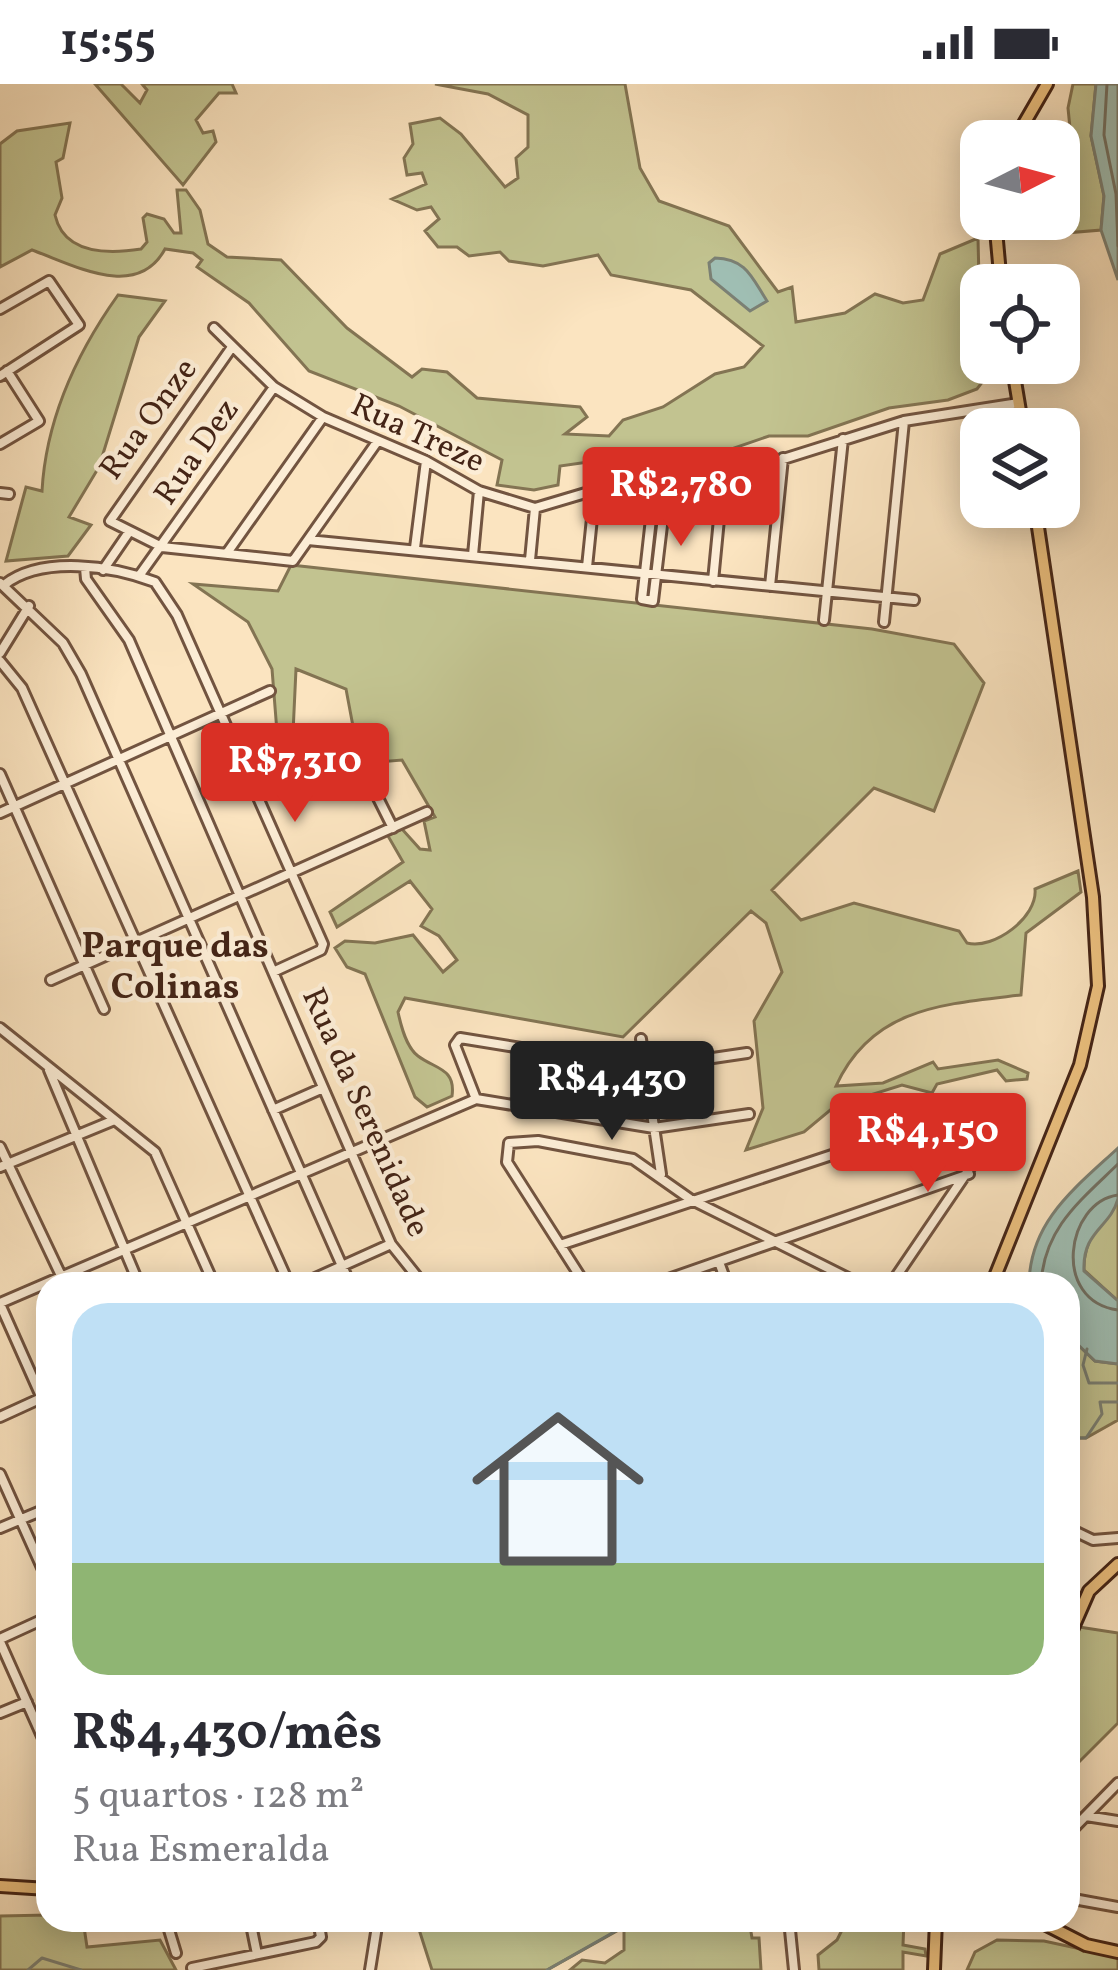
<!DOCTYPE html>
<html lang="pt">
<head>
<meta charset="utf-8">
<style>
  body { margin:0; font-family:Vollkorn,serif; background:#f7f7f7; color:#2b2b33; height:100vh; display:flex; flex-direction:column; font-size:45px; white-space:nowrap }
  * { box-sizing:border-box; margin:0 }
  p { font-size:39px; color:#7c7c81 }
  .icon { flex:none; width:66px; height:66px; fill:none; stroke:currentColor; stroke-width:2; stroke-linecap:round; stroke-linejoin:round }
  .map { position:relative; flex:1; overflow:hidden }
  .side { position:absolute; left:36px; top:1188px; width:1044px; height:660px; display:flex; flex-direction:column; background:#fff; border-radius:36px; box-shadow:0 6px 30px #0003 }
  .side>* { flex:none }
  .needle { width:78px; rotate:84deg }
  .tools { position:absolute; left:960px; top:36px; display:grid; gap:24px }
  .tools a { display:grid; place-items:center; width:120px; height:120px; border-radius:24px; background:#fff; box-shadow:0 6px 30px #0003; font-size:60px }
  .price { position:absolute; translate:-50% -102px; padding:0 27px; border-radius:12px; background:#d93025; color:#fff; font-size:39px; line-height:78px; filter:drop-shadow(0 3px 6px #0008) }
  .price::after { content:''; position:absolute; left:50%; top:72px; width:36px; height:27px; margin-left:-18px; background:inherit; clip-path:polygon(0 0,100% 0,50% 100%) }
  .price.current { background:#222; color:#fff }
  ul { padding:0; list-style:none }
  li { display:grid; align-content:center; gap:24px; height:636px; padding:0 36px }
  li span { display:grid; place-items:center; height:372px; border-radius:36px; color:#555 }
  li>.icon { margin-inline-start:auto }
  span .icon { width:216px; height:216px; fill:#fffc; stroke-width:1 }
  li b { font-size:51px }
  .status { display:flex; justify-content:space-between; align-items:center; height:84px; padding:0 60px; background:#fff; direction:ltr }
  .status svg { height:33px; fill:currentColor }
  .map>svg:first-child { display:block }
</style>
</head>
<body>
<div class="status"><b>15:55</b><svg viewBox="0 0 49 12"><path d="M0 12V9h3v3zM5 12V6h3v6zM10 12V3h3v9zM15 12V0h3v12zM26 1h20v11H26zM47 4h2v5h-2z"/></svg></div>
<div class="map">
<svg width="1118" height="1886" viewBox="0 0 1118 1886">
  <rect width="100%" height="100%" fill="#fbe4c0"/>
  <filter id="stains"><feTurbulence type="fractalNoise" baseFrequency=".00167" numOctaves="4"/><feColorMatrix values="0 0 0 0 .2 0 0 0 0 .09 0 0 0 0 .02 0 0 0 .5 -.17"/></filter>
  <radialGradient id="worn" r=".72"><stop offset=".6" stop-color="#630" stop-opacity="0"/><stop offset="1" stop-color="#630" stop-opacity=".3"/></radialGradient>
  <!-- green -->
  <path fill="#c2c390" stroke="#837453" stroke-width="3" fill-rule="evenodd" d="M 95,0 L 121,0 L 140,19 L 147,6 L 142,0 L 232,0 L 236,9 L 219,9 L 196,36 L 203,49 L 213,47 L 216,58 L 183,101 Z
    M 435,0 L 625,0 L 640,84 L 659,117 L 729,142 L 778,208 L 792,203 L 796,238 L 845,229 L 875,210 L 903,219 L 923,216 L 940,170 L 978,154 L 981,279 L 996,280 L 977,305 L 948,316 L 889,324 L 808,352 L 769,352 L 734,364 L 711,382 L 681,393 L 635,392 L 588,378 L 560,382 L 558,401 L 534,406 L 497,401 L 502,376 L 399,322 L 309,287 L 249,219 L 197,183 L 202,176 L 193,169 L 165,165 C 137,217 74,181 32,166 L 0,183 L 0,60 L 17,47 L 70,39 L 63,74 L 56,78 L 62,114 L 55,131 C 64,171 109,170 141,165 L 147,158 L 143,134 L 147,130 L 164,135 L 174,149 L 181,149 L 177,106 L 186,106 L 200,126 L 208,160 L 227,173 L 281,176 L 347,244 L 412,293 L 422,285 L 447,288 L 477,314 L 580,323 L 587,333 L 565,350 L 609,352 L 623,336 L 663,323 L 715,290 L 744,283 L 763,262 L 691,206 L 611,191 L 598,171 L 543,182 L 509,177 L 500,168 L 469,172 L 457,163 L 438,163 L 425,147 L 439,135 L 431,123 L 417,126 L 392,115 L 426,100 L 422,89 L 407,91 L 404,74 L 413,60 L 410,40 L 440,34 L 461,50 L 505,103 L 518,94 L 516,74 L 528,63 L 528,31 L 488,10 Z
    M 1073,0 L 1096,0 L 1091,52 L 1104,112 L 1101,146 L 1041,151 L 1042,135 L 1059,135 L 1059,93 L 1072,64 L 1068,24 Z
    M 118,211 L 165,217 L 139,253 L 99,383 L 69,433 L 91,441 L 68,472 L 6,477 L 26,403 L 42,407 C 46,335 76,270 118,211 Z
    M 291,481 L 872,545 L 954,560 L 984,599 L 934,727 L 874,704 L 772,806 L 801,836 L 854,819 L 959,847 L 967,859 C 994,866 1038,833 1035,805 L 1078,787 L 1081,808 L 1026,849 L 1021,911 C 944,920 872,923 836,1002 L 883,999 L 933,978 L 938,985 L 998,976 L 1028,989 L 1027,995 L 1006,997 L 997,986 L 937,1000 L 932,1009 L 902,1001 L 835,1022 L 804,1048 L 746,1066 L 763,1024 L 754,937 L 782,888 L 766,839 L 751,827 L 623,953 L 405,914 L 398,928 C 401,942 406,963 418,972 C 435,985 456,984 452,1012 L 427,1023 L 415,1013 L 365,890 L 347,883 L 335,864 L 345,857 L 375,859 L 413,851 L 443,888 L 457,876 L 439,852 L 421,842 L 432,825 L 410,797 L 337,843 L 330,828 L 403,778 L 388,752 L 402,745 L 420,765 L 430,766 L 424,737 L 435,733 L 402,676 L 280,686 L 272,585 L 248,538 L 193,500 L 278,507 ZM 296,585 L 346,605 L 355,653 L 293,649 Z
    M 1118,1118 L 1118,1217 L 1084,1186 C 1083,1157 1099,1139 1118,1118 Z
    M 1068,1251 L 1095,1277 L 1118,1280 L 1118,1336 L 1086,1354 L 1074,1354 L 1068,1370 Z
    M 1079,1543 L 1118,1549 L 1118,1639 L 1068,1689 L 1068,1575 Z
    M 48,1831 L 48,1836 L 83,1836 L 87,1863 L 160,1856 L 176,1886 L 0,1886 L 0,1832 Z
    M 416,1836 L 749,1836 L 752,1854 L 759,1854 L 761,1886 L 570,1886 L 582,1876 L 605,1879 L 624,1866 L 624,1843 L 547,1886 L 432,1886 Z
    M 847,1836 L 904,1836 L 903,1861 L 925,1865 L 926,1872 L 903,1868 L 903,1886 L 819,1886 L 818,1871 L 837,1856 Z
    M 997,1856 L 1044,1857 L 1118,1873 L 1118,1886 L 967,1886 L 975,1868 Z"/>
  <!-- water -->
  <path fill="#9fbeb3" stroke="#7b8074" stroke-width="3" d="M 1096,0 L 1118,0 L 1118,196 L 1101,146 L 1104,112 L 1091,52 Z
    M 715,174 C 747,175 752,194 767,217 L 750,227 L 711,195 L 709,179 Z
    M 1118,1064 C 1118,1079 1118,1101 1118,1115 C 1110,1144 1082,1147 1084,1187 L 1118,1217 L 1118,1280 L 1095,1277 L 1068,1251 L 1068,1200 L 1029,1200 C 1030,1137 1075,1104 1118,1064 Z"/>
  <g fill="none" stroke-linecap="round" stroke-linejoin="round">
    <!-- shore -->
    <path stroke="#727164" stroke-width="3" d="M 1107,0 L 1104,51 L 1116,110 L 1118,162
      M 1118,1111 C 1066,1118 1051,1217 1118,1226
      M 1041,1200 C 1044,1144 1080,1117 1118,1080"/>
    <!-- stream -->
    <path stroke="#7b8074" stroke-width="3" d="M 1087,1265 L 1083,1281 L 1089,1299 L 1118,1299
      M 1068,1370 L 1074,1354 L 1086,1354 L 1102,1330 L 1100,1318 L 1118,1318
      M 1068,1374 L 1076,1387 L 1068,1407
      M 28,1886 L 42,1874 L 81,1886
      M 547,1886 L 635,1836"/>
    <defs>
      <path id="minor" d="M 0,225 L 49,197 L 79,241 L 0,292
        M 214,244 L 274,303 L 323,333 L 426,377 L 479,407 L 535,424 L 609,402 L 682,407 L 904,337 L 1019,319
        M 232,263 L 110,437 L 162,463 L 293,477 L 377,358
        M 0,360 L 39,337 L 7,287
        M 0,409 L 9,410
        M 308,456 L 914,516
        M 415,464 L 426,377
        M 227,469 L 323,333
        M 473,471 L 479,407
        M 530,476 L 535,424
        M 587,483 L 595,405
        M 85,484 L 86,495 L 129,556 L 391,1160 L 423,1200
        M 103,486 L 129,448
        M 139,492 L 274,303
        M 713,497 L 723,394
        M 0,499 L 63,559 L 81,590 L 350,1200
        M 4,501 C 42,471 113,482 155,498 L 177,531 L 323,860 L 321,866 L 273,888
        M 770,502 L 783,374
        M 653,517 L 642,515 L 654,408
        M 653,517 L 666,408
        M 824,536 L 843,355
        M 884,538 L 904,337
        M 0,569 L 29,522
        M 0,577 L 22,604 L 289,1200
        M 365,688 L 393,744
        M 0,690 L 104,925
        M 0,729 L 270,607
        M 51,896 L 427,728
        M 0,944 L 155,1068 L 214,1200
        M 641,955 L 661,1090
        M 49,986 L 139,1200
        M 476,1015 L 455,961 L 460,954 L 645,984 L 747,969
        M 476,1015 L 654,1044 L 749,1030
        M 273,1026 L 323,1004
        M 0,1063 L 65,1200
        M 0,1083 L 112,1037
        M 560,1161 L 998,1016 L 1003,1023 L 995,1047 L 891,1200
        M 719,1178 L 727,1200
        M 302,1200 L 391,1160
        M 585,1200 L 507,1078 L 509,1059 L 538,1057 L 633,1075 L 690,1115 L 860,1200
        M 654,1200 L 969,1090
        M 0,1219 L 476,1015
        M 0,1220 L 48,1328
        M 0,1333 L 48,1311
        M 0,1390 L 48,1497
        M 0,1444 L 48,1424
        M 1068,1444 L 1093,1456 L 1118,1454
        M 0,1555 L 48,1533
        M 0,1558 L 45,1659 L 48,1678
        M 0,1629 L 27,1618
        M 1086,1732 L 1118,1737
        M 1068,1750 L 1118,1699
        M 1068,1814 L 1118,1823
        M 166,1836 L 176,1869
        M 250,1836 L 257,1870
        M 789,1836 L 794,1886
        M 825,1836 L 837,1839
        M 98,1839 L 133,1836
        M 192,1884 L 316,1858 L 321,1853 L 318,1836
        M 370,1886 L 378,1836"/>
      <path id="major" d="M 1014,57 L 1047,0
        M 995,135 L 1001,201
        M 1012,279 L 1023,345
        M 992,1200 L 1080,981 L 1098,902 L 1093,813 L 1035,423
        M 1068,1555 L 1089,1507 L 1118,1480
        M 0,1802 L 48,1805
        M 1037,1836 L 1086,1861 L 1118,1868
        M 934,1886 L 936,1836"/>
    </defs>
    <!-- minor casing -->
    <use href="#minor" stroke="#725440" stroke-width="14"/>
    <!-- major casing -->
    <use href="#major" stroke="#442416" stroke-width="16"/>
    <!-- minor -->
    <use href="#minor" stroke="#fcedd6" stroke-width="8"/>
    <!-- major -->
    <use href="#major" stroke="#eec280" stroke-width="10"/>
  </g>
  <g text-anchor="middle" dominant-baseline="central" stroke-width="9" stroke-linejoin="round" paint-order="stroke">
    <!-- street labels -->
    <g font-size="33" fill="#442416" stroke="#fcedd6">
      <text transform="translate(150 336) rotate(-54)">Rua Onze</text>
      <text transform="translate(417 351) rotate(25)">Rua Treze</text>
      <text transform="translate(198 369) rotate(-55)">Rua Dez</text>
      <text transform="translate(364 1029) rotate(66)">Rua da Serenidade</text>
    </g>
    <!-- neighbourhood labels -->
    <g font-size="36" font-weight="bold" fill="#442416" stroke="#fcedd6">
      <text x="175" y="864">Parque das<tspan x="175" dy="41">Colinas</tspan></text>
    </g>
  </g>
  <rect width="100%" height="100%" filter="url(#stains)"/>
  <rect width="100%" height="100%" fill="url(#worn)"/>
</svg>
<div class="tools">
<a><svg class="needle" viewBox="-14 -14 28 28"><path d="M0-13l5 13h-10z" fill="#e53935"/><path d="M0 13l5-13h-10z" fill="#7c7c81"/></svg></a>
<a><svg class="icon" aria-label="locate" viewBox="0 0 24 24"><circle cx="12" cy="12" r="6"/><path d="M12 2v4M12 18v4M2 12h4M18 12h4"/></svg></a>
<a><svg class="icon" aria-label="layers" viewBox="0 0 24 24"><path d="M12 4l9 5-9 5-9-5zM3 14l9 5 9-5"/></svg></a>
</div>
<b class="price" style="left:681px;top:465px">R$2,780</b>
<b class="price" style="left:295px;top:741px">R$7,310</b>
<b class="price current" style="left:612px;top:1059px">R$4,430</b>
<b class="price" style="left:928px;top:1111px">R$4,150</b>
<section class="side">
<ul>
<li><span style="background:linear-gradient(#bfe0f5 70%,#8fb573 0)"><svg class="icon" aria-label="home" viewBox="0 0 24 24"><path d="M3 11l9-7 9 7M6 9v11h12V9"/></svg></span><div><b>R$4,430/mês</b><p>5 quartos · 128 m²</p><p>Rua Esmeralda</p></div></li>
</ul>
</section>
</div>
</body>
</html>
